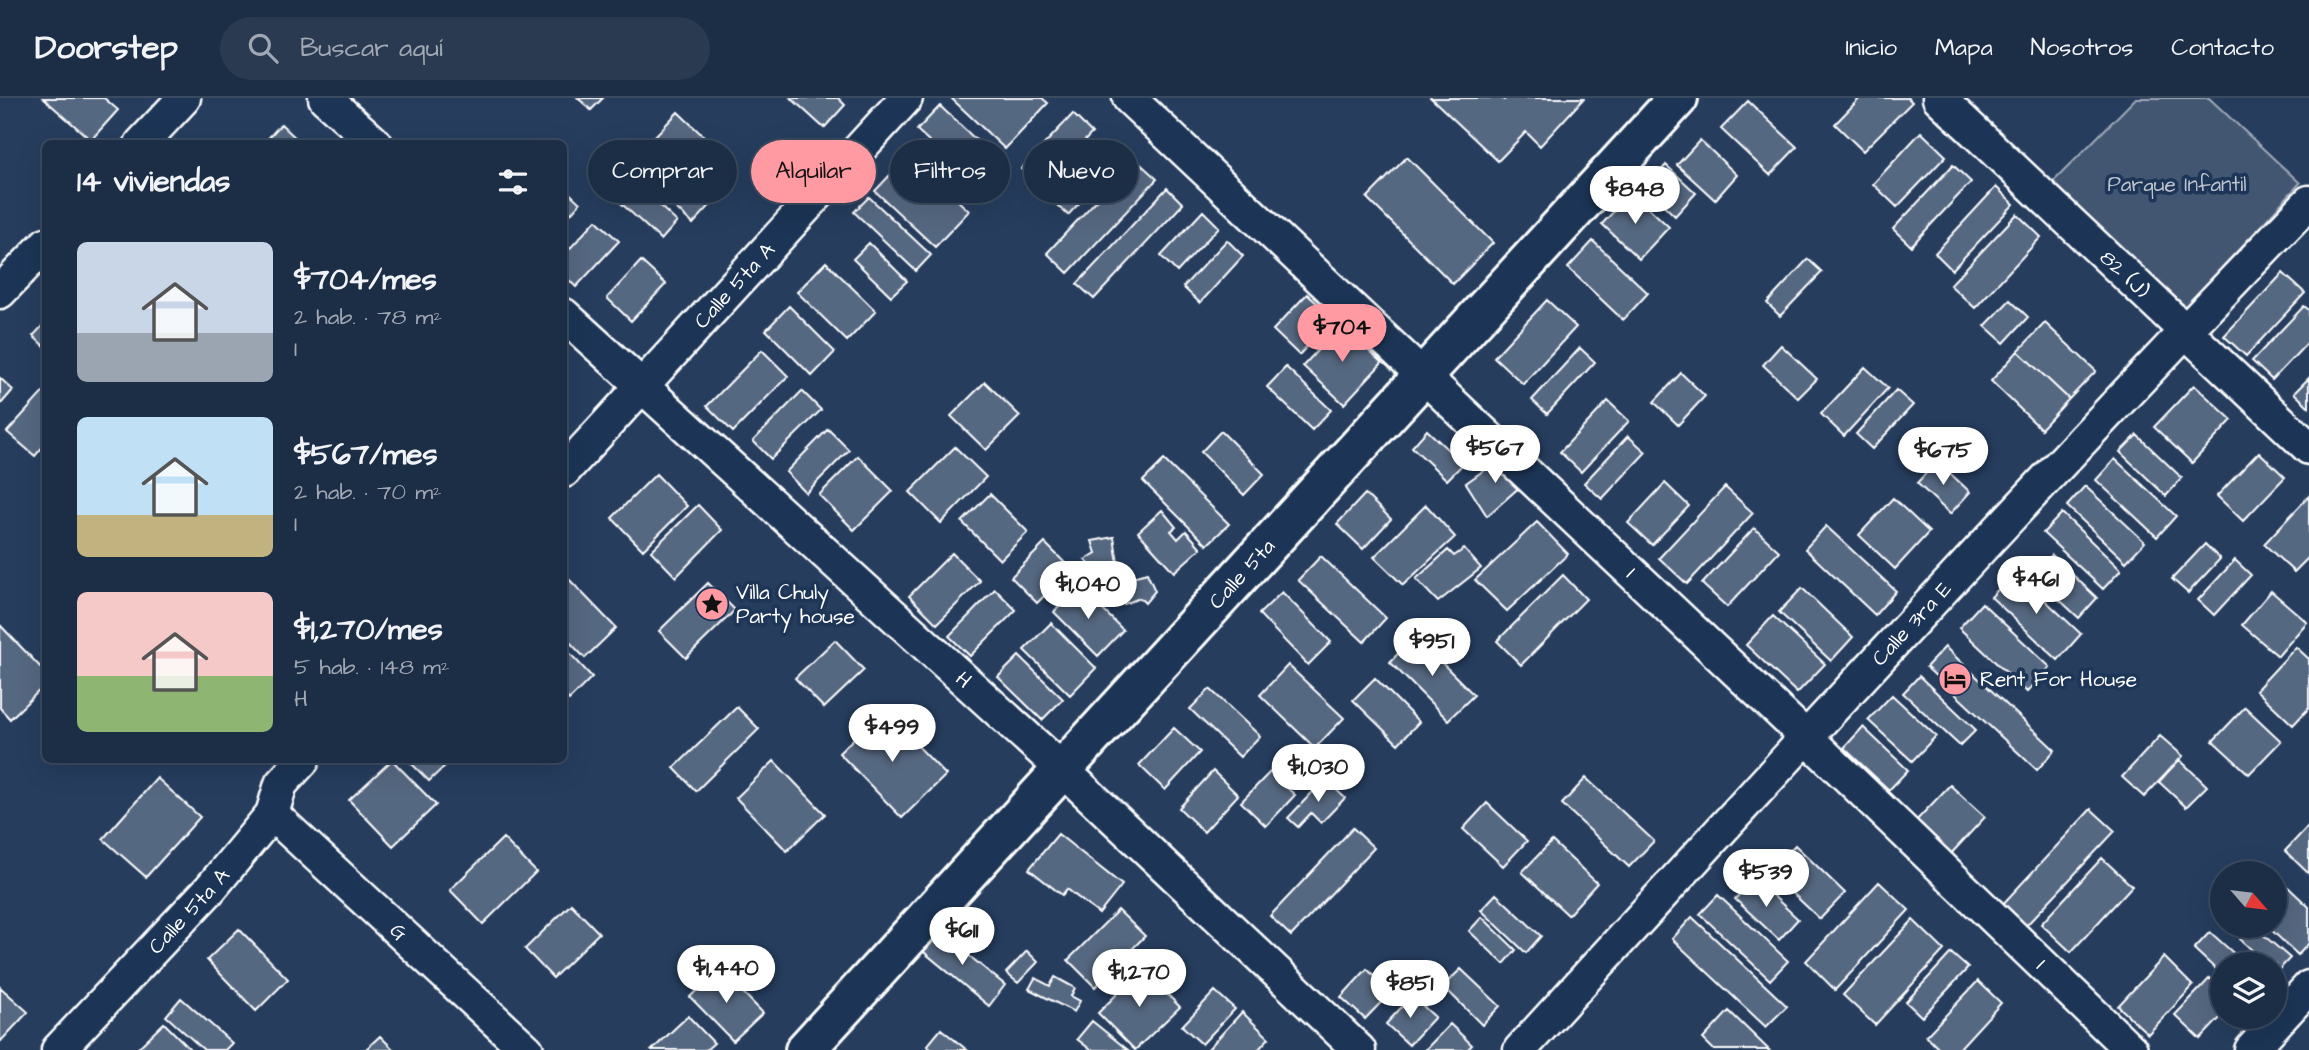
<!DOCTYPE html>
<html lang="es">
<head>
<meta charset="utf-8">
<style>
  body { margin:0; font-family:"Architects Daughter",sans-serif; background:#293a51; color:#f1f3f6; height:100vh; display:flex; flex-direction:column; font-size:26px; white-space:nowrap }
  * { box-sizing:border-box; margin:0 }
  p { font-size:23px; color:#a0a8b3 }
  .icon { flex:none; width:38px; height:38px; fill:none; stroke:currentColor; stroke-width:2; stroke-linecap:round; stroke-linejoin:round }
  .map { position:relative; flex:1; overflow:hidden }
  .side { position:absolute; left:42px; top:42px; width:525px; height:623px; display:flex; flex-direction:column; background:#1c2e46; border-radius:10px; box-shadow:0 7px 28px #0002,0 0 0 2px #3a4a5f }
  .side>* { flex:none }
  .guide { position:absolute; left:588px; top:42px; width:665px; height:63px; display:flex; gap:14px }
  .needle { width:46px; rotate:118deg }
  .controls { position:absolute; left:2210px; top:763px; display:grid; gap:14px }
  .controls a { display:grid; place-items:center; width:77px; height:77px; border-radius:50%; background:#1c2e46; box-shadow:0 7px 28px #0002,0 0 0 2px #3a4a5f; font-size:35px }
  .price { position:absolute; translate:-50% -60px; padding:0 16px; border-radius:24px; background:#fff; color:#222; font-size:23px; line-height:46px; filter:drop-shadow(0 2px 4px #0008) }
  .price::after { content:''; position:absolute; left:50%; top:42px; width:21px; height:16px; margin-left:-10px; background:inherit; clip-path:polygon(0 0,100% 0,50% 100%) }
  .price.on { background:#ff9aa2; color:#111 }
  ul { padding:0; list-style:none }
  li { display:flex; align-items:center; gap:21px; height:175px; padding:0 35px }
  li span { display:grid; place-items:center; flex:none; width:196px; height:140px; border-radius:10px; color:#555 }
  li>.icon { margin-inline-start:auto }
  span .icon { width:84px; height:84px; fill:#fffc; stroke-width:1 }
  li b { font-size:30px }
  h2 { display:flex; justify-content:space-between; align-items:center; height:84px; padding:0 35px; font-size:30px }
  .pill { padding:0 24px; border-radius:32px; background:#1c2e46; box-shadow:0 7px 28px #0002,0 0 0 2px #3a4a5f; font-size:24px; line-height:63px }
  .pill.on { background:#ff9aa2; color:#111 }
  header { display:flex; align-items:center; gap:42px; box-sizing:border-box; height:98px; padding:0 35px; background:#1c2e46; border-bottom:2px solid #3a4a5f }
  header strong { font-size:33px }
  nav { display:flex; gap:38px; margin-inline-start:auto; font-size:24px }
  .search { width:490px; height:63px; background:#293a51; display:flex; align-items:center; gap:18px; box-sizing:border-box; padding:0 24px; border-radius:38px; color:#a0a8b3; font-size:26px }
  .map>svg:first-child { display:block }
</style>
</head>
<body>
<header>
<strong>Doorstep</strong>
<div class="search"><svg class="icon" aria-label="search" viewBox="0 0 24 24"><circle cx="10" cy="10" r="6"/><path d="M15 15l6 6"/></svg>Buscar aquí</div>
<nav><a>Inicio</a><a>Mapa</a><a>Nosotros</a><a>Contacto</a></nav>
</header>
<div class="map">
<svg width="2309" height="952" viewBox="0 0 2309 952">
  <rect width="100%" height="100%" fill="#263d5e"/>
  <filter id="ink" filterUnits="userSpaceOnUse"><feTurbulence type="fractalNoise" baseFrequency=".0143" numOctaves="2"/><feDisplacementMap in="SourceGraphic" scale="14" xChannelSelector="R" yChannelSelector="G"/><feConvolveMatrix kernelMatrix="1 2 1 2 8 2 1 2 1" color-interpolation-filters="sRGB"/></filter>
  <g filter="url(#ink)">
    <!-- green -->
    <path fill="#425672" stroke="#a0aab8" stroke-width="2" d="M 2136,0 L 2209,0 L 2300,85 L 2186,209 L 2051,86 Z"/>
    <!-- building -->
    <path fill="#556781" stroke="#fff" stroke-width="2" d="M 43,0 L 104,0 L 118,12 L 91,42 Z
      M 578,0 L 603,0 L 591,12 Z
      M 791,0 L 838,0 L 845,7 L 824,30 Z
      M 951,0 L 1042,0 L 1048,5 L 1005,51 Z
      M 1431,0 L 1501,0 L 1504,2 L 1506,0 L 1584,0 L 1540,48 L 1526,34 L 1498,63 Z
      M 1860,0 L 1908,0 L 1912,4 L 1863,53 L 1835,26 Z
      M 1748,3 L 1797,49 L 1770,77 L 1721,31 Z
      M 940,8 L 992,57 L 970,81 L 917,32 Z
      M 678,14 L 719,53 L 697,77 L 655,38 Z
      M 1073,16 L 1092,35 L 1041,90 L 1021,71 Z
      M 281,26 L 302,46 L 263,46 Z
      M 1921,34 L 1946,58 L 1897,109 L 1873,86 Z
      M 1700,42 L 1737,77 L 1715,102 L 1677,67 Z
      M 1097,47 L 1117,65 L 1068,117 L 1048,99 Z
      M 909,57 L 969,113 L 935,149 L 875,93 Z
      M 1407,59 L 1493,145 L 1453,186 L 1367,100 Z
      M 1135,61 L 1157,81 L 1068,175 L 1047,155 Z
      M 675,62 L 716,101 L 693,126 L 651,87 Z
      M 1666,67 L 1696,95 L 1675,118 L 1646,90 Z
      M 1953,67 L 1971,84 L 1911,148 L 1893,131 Z
      M 627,77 L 677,124 L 661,142 L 610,95 Z
      M 1996,89 L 2014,106 L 1952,172 L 1935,155 Z
      M 564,90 L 580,105 L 564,123 Z
      M 1167,90 L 1183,106 L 1094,201 L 1077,186 Z
      M 1632,94 L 1669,129 L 1639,161 L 1602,126 Z
      M 869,99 L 931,157 L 916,173 L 854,114 Z
      M 1203,113 L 1219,129 L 1177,174 L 1161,158 Z
      M 2017,116 L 2041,139 L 1975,210 L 1950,187 Z
      M 596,122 L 619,143 L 576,189 L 564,177 L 564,157 Z
      M 1227,142 L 1243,158 L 1200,205 L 1183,189 Z
      M 1593,143 L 1648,195 L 1623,222 L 1568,170 Z
      M 869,145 L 907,183 L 891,198 L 853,161 Z
      M 1808,161 L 1822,174 L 1780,218 L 1767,205 Z
      M 641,163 L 666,186 L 631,223 L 607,200 Z
      M 826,164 L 876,213 L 847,243 L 797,194 Z
      M 2283,175 L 2305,195 L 2246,258 L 2224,238 Z
      M 1307,196 L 1333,220 L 1299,257 L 1273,232 Z
      M 1547,202 L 1576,229 L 1523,286 L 1494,259 Z
      M 2010,202 L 2028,219 L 2004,245 L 1985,228 Z
      M 789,208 L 835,254 L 812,278 L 766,232 Z
      M 2304,208 L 2309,212 L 2309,243 L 2272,282 L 2252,263 Z
      M 46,224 L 46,250 L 33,238 Z
      M 2045,225 L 2096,273 L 2069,301 L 2018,253 Z
      M 1341,227 L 1382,265 L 1344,306 L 1303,268 Z
      M 1781,247 L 1817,281 L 1798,300 L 1763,267 Z
      M 1580,250 L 1595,264 L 1547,316 L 1532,302 Z
      M 762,252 L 788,278 L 733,334 L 707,308 Z
      M 2018,253 L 2069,301 L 2041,331 L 1991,283 Z
      M 1286,269 L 1331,312 L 1312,332 L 1267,289 Z
      M 1865,269 L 1888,290 L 1844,338 L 1821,316 Z
      M 1681,275 L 1705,298 L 1678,327 L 1654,304 Z
      M 0,280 L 13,292 L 0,307 Z
      M 2309,280 L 2309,309 L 2294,295 Z
      M 985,284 L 1020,318 L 986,352 L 951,318 Z
      M 2194,287 L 2232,322 L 2192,365 L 2154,329 Z
      M 46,291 L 46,345 L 35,358 L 7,334 Z
      M 1896,292 L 1913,307 L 1872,351 L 1856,336 Z
      M 802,293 L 821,312 L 771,361 L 753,343 Z
      M 1608,303 L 1629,323 L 1581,374 L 1560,354 Z
      M 828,331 L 849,352 L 806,395 L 786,374 Z
      M 1427,332 L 1463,366 L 1447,382 L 1412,349 Z
      M 1221,333 L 1264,376 L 1244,397 L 1201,354 Z
      M 2137,337 L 2182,380 L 2166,398 L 2120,354 Z
      M 1628,338 L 1646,354 L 1602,401 L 1584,385 Z
      M 955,349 L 986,379 L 941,425 L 910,394 Z
      M 2259,354 L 2285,379 L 2243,423 L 2217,398 Z
      M 858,358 L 893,393 L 854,432 L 819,397 Z
      M 1504,358 L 1523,386 L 1487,418 L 1466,385 Z
      M 2115,361 L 2176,418 L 2157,439 L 2096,382 Z
      M 1164,362 L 1229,426 L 1207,447 L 1143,383 Z
      M 1937,363 L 1970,394 L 1950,416 L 1917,385 Z
      M 656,376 L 687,408 L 643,452 L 612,420 Z
      M 1665,385 L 1689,408 L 1652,447 L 1628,425 Z
      M 2085,388 L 2145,444 L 2126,464 L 2067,408 Z
      M 1725,389 L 1753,415 L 1687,486 L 1659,460 Z
      M 990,396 L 1028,434 L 1000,462 L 962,424 Z
      M 1365,396 L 1391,421 L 1363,451 L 1337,426 Z
      M 2309,398 L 2309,459 L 2294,474 L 2264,446 Z
      M 1893,400 L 1929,434 L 1895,471 L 1859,437 Z
      M 698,407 L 722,432 L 676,479 L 651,453 Z
      M 1426,407 L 1455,439 L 1403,487 L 1374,459 Z
      M 1162,412 L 1176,429 L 1171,433 L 1178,441 L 1186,433 L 1201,450 L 1174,474 L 1138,434 Z
      M 2062,415 L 2121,472 L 2103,491 L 2043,435 Z
      M 1537,424 L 1568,456 L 1507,513 L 1475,482 Z
      M 1826,428 L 1896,493 L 1875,517 L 1805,451 Z
      M 1754,430 L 1779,453 L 1727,509 L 1702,486 Z
      M 1114,439 L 1119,472 L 1131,472 L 1132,479 L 1147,475 L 1155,493 L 1145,505 L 1140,500 L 1124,506 L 1118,495 L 1085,462 L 1096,455 L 1092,443 Z
      M 1045,445 L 1071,471 L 1037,505 L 1011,479 Z
      M 2205,446 L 2220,461 L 2188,495 L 2172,481 Z
      M 1464,451 L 1481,470 L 1438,504 L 1416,481 L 1448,452 L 1454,458 Z
      M 952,455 L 980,483 L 937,526 L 909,498 Z
      M 2052,457 L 2097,500 L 2079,520 L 2033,477 Z
      M 1321,458 L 1386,520 L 1364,544 L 1298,482 Z
      M 2235,462 L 2251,477 L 2214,517 L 2198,502 Z
      M 2015,474 L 2081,536 L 2058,562 L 1991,499 Z
      M 564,476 L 616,530 L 585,560 L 564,538 Z
      M 1563,477 L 1586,501 L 1521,567 L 1497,543 Z
      M 708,485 L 735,512 L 686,560 L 659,533 Z
      M 1079,488 L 1123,532 L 1098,558 L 1054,514 Z
      M 1802,490 L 1853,539 L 1831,563 L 1779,514 Z
      M 995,491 L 1016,512 L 970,558 L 949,538 Z
      M 2271,493 L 2307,524 L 2278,558 L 2242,527 Z
      M 1282,494 L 1331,544 L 1308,567 L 1259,516 Z
      M 1982,505 L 2050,569 L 2027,594 L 1959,530 Z
      M 1773,518 L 1825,566 L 1797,595 L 1746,547 Z
      M 1051,525 L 1096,570 L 1070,597 L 1024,552 Z
      M 0,527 L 46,575 L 46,586 L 10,621 L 0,610 Z
      M 1415,538 L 1474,597 L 1448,622 L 1390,564 Z
      M 835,542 L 864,572 L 824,610 L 795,580 Z
      M 564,549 L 592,579 L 569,602 L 564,596 Z
      M 1945,549 L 2055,652 L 2037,672 L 1926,569 Z
      M 2296,549 L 2309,561 L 2309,610 L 2293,627 L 2256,592 Z
      M 1019,558 L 1063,601 L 1042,622 L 998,579 Z
      M 1288,567 L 1344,620 L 1315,650 L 1260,597 Z
      M 1919,578 L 1976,632 L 1960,648 L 1903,595 Z
      M 1375,580 L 1419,624 L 1398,646 L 1353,602 Z
      M 1210,591 L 1260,638 L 1240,659 L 1190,611 Z
      M 1892,597 L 1936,638 L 1912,663 L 1868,622 Z
      M 737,609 L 759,631 L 696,693 L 674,670 Z
      M 2245,609 L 2281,643 L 2249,676 L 2213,643 Z
      M 883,612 L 946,677 L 902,720 L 839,655 Z
      M 1863,629 L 1908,672 L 1889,692 L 1844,650 Z
      M 1174,630 L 1200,654 L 1165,692 L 1139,667 Z
      M 2160,638 L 2183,658 L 2144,699 L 2122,679 Z
      M 2179,661 L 2207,688 L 2186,709 L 2159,684 Z
      M 392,662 L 436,707 L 393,748 L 349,702 Z
      M 408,662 L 445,662 L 448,665 L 429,683 Z
      M 774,663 L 825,716 L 787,753 L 736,700 Z
      M 1213,673 L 1238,697 L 1204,734 L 1179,710 Z
      M 1270,674 L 1295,697 L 1266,728 L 1241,704 Z
      M 157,680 L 200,719 L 146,779 L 103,741 Z
      M 1586,680 L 1654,743 L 1629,769 L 1562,706 Z
      M 1325,681 L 1345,700 L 1321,725 L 1311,715 L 1298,729 L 1288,720 Z
      M 1950,687 L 1985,719 L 1948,759 L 1913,726 Z
      M 1487,705 L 1527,743 L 1503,768 L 1463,731 Z
      M 2091,711 L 2115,733 L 2023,831 L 2000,809 Z
      M 2309,727 L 2309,776 L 2285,753 Z
      M 1353,730 L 1374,750 L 1291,838 L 1270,818 Z
      M 1058,736 L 1122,787 L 1099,816 L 1067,791 L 1062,797 L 1029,771 Z
      M 503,740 L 536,774 L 483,826 L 450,792 Z
      M 1552,743 L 1597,785 L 1568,817 L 1522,774 Z
      M 1795,747 L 1845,795 L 1820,821 L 1770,774 Z
      M 2102,760 L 2132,788 L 2071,854 L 2041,826 Z
      M 1754,780 L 1798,821 L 1779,842 L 1735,801 Z
      M 1879,784 L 1909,812 L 1835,892 L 1806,863 Z
      M 2288,789 L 2309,809 L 2309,845 L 2298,857 L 2267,828 L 2275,828 L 2275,803 Z
      M 1496,796 L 1541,838 L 1526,855 L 1481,812 Z
      M 1718,797 L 1788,863 L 1770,882 L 1700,816 Z
      M 571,806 L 599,835 L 553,880 L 525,851 Z
      M 1118,812 L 1145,838 L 1095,889 L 1068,862 Z
      M 1482,819 L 1516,852 L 1504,866 L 1469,833 Z
      M 1692,819 L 1787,908 L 1766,929 L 1672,841 Z
      M 1913,822 L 1944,852 L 1875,927 L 1843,897 Z
      M 2253,828 L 2290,860 L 2276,875 L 2275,866 L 2267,866 L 2240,841 Z
      M 935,830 L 1005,887 L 989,908 L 919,850 Z
      M 239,831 L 288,881 L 256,913 L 207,862 Z
      M 2210,834 L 2240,861 L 2235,866 L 2222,866 L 2222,877 L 2194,851 Z
      M 1027,853 L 1038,864 L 1018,885 L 1006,875 Z
      M 1951,855 L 1968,870 L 1922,919 L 1906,904 Z
      M 2164,859 L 2193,888 L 2148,936 L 2118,908 Z
      M 1148,865 L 1156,873 L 1150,879 L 1180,909 L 1135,952 L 1098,915 Z
      M 719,870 L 763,915 L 733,943 L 690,899 Z
      M 1367,871 L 1391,894 L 1365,921 L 1341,899 Z
      M 1461,871 L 1500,908 L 1482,927 L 1443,888 Z
      M 1055,879 L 1075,890 L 1071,898 L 1080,903 L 1074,914 L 1029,891 L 1035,880 L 1050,888 Z
      M 2210,880 L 2222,892 L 2222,918 L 2200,941 L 2175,917 Z
      M 1978,883 L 2001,905 L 1958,952 L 1940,952 L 1926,938 Z
      M 0,889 L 28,914 L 0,944 Z
      M 1215,893 L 1235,911 L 1202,946 L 1182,928 Z
      M 1412,898 L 1435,919 L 1409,947 L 1386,926 Z
      M 181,900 L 232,945 L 225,952 L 204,952 L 166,918 Z
      M 1729,913 L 1769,952 L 1714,952 L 1703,941 Z
      M 1242,914 L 1269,940 L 1258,952 L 1207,952 Z
      M 688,918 L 714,945 L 706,952 L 652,952 Z
      M 1092,923 L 1128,952 L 1091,952 L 1077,941 Z
      M 164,925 L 191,952 L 136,952 Z
      M 1450,926 L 1472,947 L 1467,952 L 1425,952 Z
      M 941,931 L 967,952 L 932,952 L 927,948 Z
      M 380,938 L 394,952 L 365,952 Z"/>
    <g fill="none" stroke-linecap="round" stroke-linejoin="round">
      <defs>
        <g id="street">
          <path d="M 325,0 L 376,46"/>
          <path id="s1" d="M 1129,0 L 1806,639 L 2131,952"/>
          <path id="s2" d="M 1939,0 L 2309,350"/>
          <path d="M 141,46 L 184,0"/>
          <path d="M 0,194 L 46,146"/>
          <path id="s3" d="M 564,217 L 1063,672 L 1359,952"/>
          <path id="s4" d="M 564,373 L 906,0"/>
          <path id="s5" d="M 272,716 L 527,952"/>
          <path id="s6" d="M 58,952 L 210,791 L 272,716 L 281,686 L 303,662"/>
          <path id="s7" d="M 1520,952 C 1780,667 2041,382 2309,104"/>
          <path d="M 2251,952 L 2309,889"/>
        </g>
        <g id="secondary">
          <path id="s8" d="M 805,952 L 1678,0"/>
        </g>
      </defs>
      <!-- street casing -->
      <use href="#street" stroke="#fff" stroke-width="37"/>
      <!-- secondary casing -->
      <use href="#secondary" stroke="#fff" stroke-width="44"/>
      <!-- street -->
      <use href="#street" stroke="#1d3557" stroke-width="32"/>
      <!-- secondary -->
      <use href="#secondary" stroke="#1d3557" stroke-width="38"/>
    </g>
  </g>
  <!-- icons -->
  <defs>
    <symbol id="sight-disc" viewBox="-11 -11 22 22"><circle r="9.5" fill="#ff9aa2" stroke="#1d3557"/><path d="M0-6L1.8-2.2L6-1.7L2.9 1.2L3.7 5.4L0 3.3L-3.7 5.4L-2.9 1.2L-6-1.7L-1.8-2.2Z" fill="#111"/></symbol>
    <symbol id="hotel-disc" viewBox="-11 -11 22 22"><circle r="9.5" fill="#ff9aa2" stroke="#1d3557"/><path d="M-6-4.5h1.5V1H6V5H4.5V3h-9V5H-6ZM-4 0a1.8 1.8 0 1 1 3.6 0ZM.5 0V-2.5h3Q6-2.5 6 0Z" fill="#111"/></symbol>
  </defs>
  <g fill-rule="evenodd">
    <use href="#sight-disc" x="693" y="487" width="38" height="38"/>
    <use href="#hotel-disc" x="1936" y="562" width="38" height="38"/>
  </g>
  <g text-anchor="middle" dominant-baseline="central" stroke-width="7" stroke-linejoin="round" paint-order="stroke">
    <!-- park labels -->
    <g font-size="21" fill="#bdc4ce" stroke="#1d3557">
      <text x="2177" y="86">Parque Infantil</text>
    </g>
    <!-- street labels -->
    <g font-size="21" fill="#fff" stroke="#1d3557">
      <text stroke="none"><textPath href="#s2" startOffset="256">82 (J)</textPath></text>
      <text stroke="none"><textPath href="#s4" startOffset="252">Calle 5ta A</textPath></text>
      <text stroke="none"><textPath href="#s1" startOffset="691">I</textPath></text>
      <text stroke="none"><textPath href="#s8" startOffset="646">Calle 5ta</textPath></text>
      <text stroke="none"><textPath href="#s7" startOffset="579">Calle 3ra E</textPath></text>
      <text stroke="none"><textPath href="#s3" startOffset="541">H</textPath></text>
      <text stroke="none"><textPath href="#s6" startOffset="191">Calle 5ta A</textPath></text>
      <text stroke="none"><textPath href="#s5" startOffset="173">G</textPath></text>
      <text stroke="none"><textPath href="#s1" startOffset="1258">I</textPath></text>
    </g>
    <!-- poi labels -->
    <g font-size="21" fill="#fff" stroke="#1d3557" text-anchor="start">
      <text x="736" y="494">Villa Chuly<tspan x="736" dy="24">Party house</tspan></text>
      <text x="1980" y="581">Rent For House</text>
    </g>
  </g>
</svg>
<div class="controls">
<a><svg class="needle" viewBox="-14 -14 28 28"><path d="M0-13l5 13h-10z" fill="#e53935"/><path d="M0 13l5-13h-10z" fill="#a0a8b3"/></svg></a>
<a><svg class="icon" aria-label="layers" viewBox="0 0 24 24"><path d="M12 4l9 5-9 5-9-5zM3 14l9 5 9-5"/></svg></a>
</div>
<b class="price" style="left:1635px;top:128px">$848</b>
<b class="price on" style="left:1342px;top:266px">$704</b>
<b class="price" style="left:1495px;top:387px">$567</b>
<b class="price" style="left:1943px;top:389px">$675</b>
<b class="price" style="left:2036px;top:518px">$461</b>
<b class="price" style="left:1088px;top:523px">$1,040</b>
<b class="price" style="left:1432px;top:580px">$951</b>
<b class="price" style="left:892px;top:666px">$499</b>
<b class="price" style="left:1318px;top:706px">$1,030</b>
<b class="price" style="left:1766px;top:811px">$539</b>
<b class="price" style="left:962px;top:869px">$611</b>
<b class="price" style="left:726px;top:907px">$1,440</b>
<b class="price" style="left:1139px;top:911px">$1,270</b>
<b class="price" style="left:1410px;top:922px">$851</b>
<div class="guide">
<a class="pill">Comprar</a>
<a class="pill on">Alquilar</a>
<a class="pill">Filtros</a>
<a class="pill">Nuevo</a>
</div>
<section class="side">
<h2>14 viviendas<svg class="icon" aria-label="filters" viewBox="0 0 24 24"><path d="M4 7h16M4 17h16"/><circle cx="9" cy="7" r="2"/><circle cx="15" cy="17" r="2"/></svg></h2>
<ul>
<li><span style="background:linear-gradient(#c9d6e8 65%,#9aa5b1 0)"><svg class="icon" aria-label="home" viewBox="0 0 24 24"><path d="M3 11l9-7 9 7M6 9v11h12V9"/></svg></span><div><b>$704/mes</b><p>2 hab. · 78 m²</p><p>I</p></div></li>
<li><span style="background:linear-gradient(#bfe0f5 70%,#c2b280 0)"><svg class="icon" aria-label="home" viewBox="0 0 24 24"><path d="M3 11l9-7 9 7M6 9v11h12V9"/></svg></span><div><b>$567/mes</b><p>2 hab. · 70 m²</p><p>I</p></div></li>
<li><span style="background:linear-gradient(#f6c9c9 60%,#8fb573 0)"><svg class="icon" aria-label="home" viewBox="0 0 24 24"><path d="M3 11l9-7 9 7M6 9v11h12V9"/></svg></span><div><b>$1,270/mes</b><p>5 hab. · 148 m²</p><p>H</p></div></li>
</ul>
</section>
</div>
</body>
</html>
